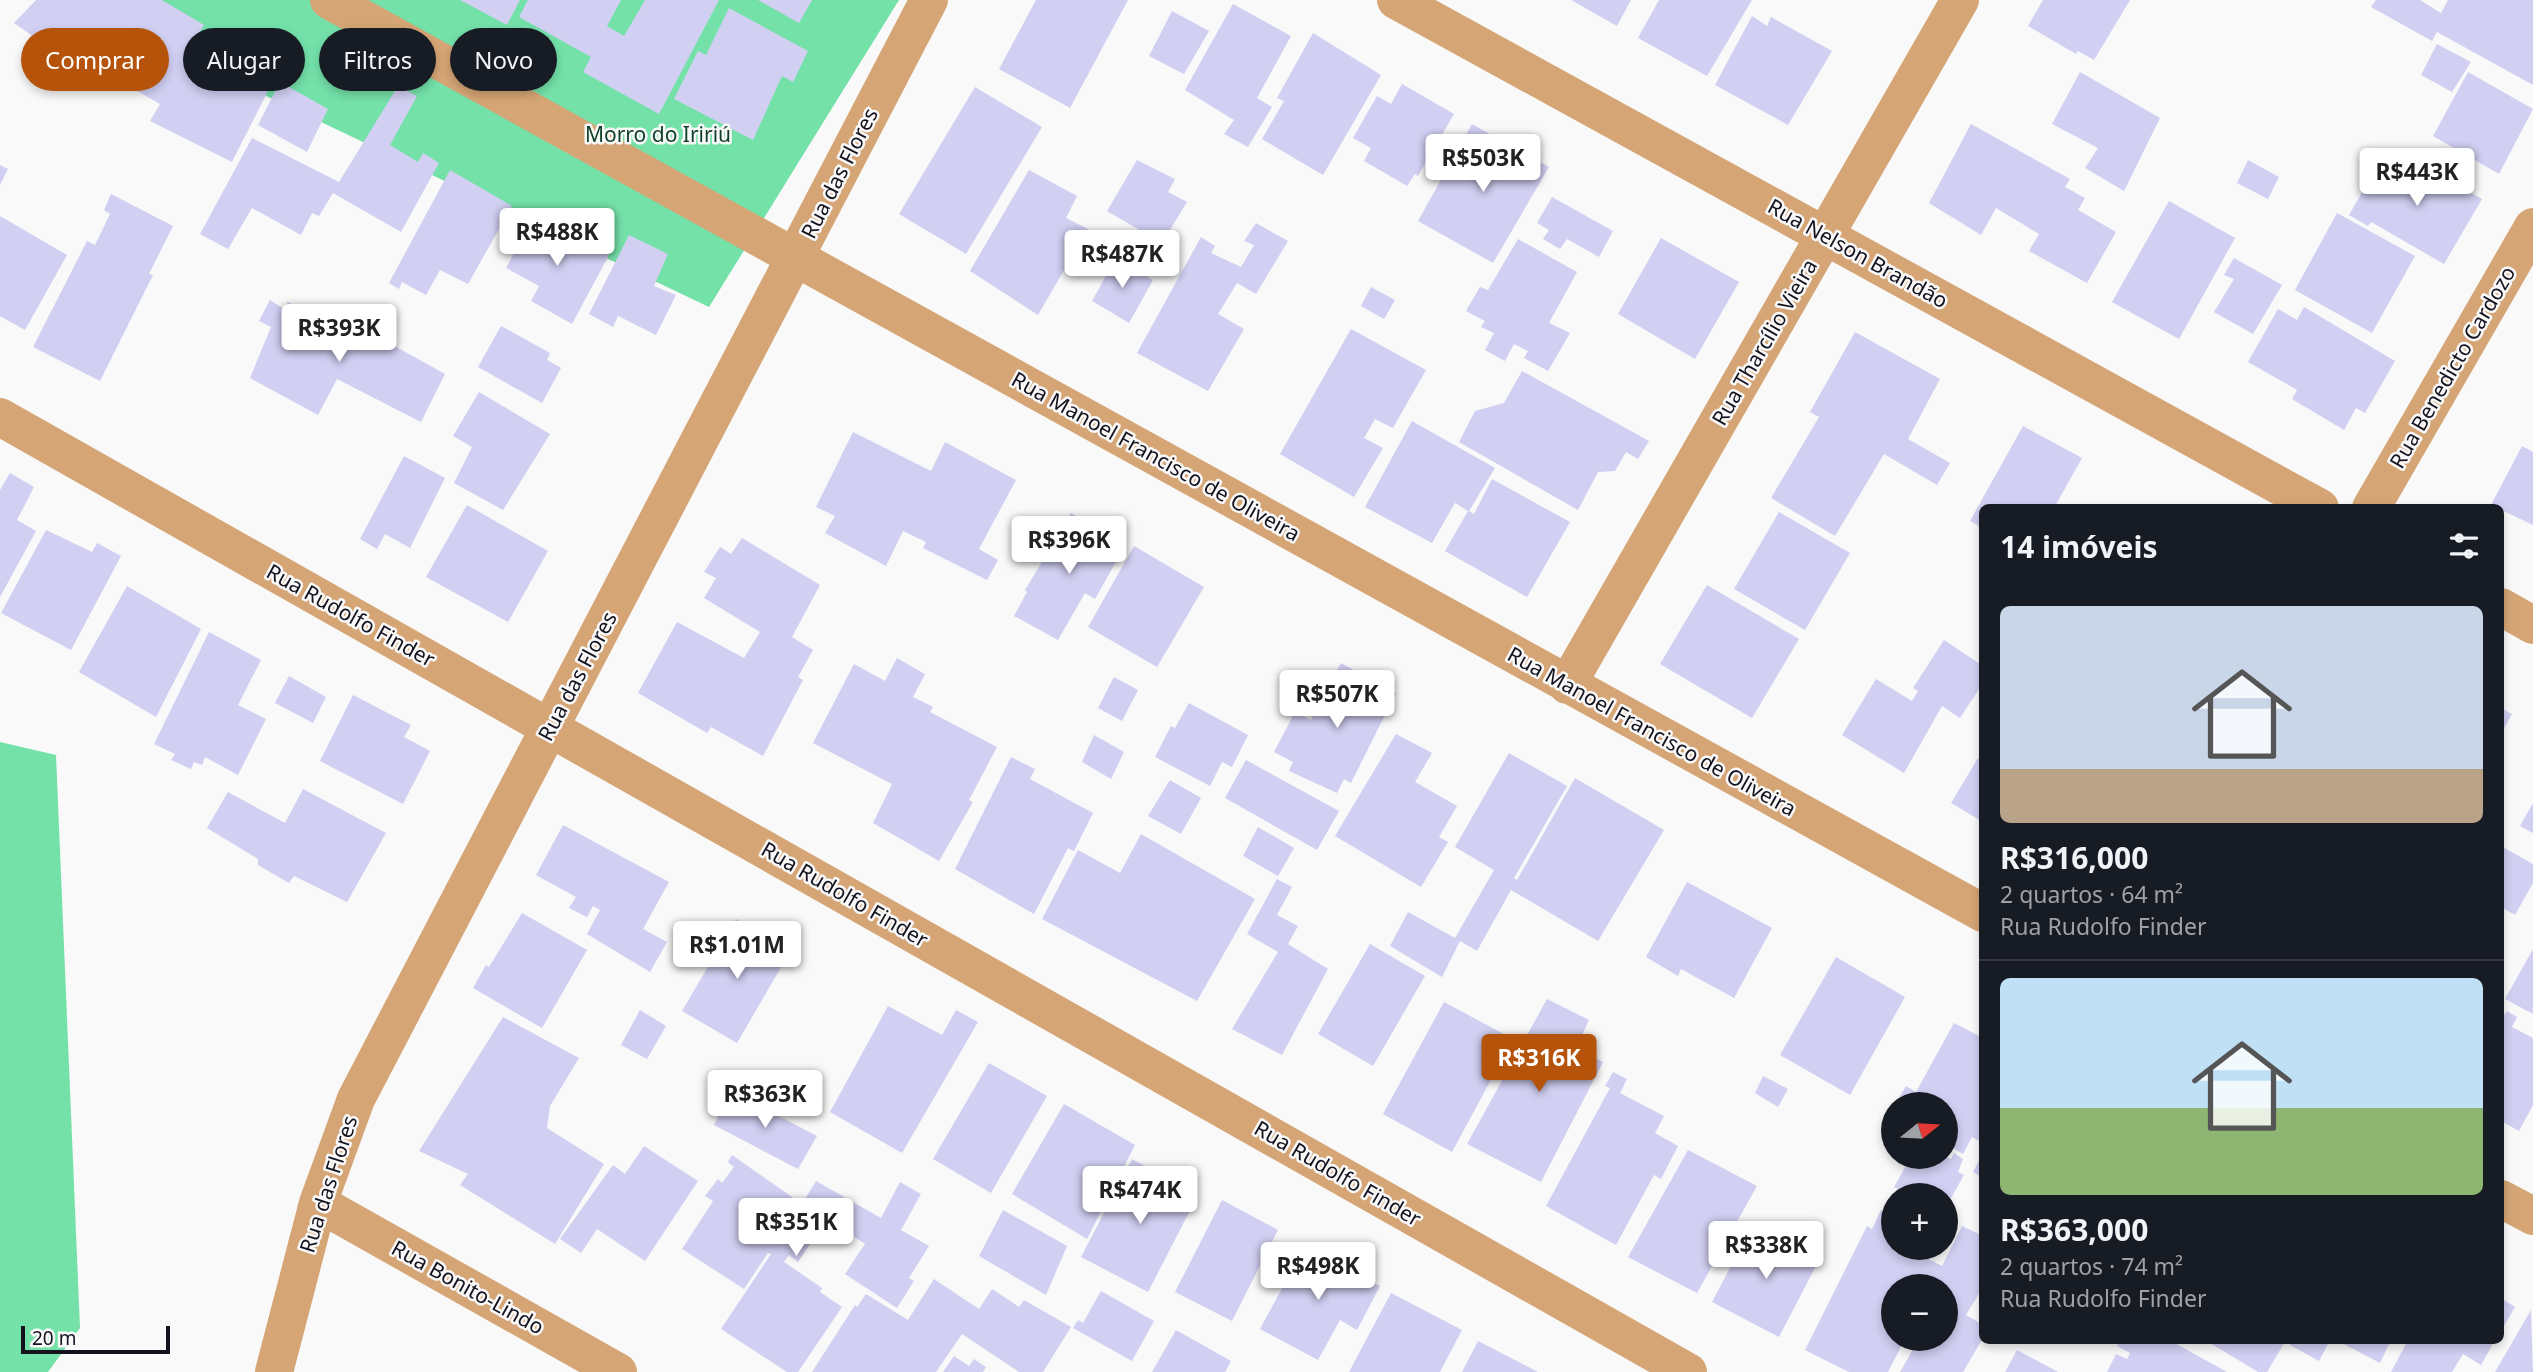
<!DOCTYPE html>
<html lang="pt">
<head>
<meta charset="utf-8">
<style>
  body { margin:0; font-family:"Noto Sans",sans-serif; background:#20242c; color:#f1f3f6; height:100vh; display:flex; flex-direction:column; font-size:26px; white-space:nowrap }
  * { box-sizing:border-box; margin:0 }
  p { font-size:23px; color:#9ea1a6 }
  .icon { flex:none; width:38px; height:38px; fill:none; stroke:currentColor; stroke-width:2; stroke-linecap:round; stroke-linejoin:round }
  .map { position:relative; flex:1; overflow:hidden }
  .sheet { position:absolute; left:1979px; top:504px; width:525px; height:840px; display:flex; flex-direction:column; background:#171b24; border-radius:10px; box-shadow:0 4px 10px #0003 }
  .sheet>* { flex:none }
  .hud { position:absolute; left:21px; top:28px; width:665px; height:63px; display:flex; gap:14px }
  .needle { width:46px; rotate:72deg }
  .tools { position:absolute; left:1881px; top:1092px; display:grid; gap:14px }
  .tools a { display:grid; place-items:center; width:77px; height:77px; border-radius:50%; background:#171b24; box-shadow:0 4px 10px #0003; font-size:35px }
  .scale { position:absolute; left:21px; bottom:18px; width:149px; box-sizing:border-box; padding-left:7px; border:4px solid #14121d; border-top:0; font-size:19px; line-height:24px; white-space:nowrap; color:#14121d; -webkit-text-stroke:5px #f9f9f9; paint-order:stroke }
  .price { position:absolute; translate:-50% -60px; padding:0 16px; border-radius:7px; background:#fff; color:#222; font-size:23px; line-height:46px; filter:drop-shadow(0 2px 4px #0008) }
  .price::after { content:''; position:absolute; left:50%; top:42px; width:21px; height:16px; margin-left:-10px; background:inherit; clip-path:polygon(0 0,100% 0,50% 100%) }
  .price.active { background:#b45309; color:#fff }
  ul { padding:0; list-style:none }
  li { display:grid; align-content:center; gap:14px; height:371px; padding:0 21px }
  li+li { border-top:2px solid #363941 }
  li span { display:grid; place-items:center; height:217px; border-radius:10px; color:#555 }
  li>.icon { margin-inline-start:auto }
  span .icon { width:126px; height:126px; fill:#fffc; stroke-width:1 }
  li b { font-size:30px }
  h2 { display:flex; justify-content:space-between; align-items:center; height:84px; padding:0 21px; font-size:30px }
  .chip { padding:0 24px; border-radius:32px; background:#171b24; box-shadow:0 4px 10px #0003; font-size:24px; line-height:63px }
  .chip.active { background:#b45309; color:#fff }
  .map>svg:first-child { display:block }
</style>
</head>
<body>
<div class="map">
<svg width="2533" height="1372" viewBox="0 0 2533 1372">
  <rect width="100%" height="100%" fill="#f9f9f9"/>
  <!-- forest -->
  <path fill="#74e1a9" d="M 65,0 L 899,0 L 709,307 Z
    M 0,742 L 56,755 L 80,1328 L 48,1372 L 0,1372 Z"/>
  <!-- building -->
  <path fill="#d1cff2" d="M 36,0 L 162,0 L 204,25 L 197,37 L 274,79 L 232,162 L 150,121 L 160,104 L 80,59 L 75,57 L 72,64 L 14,23 Z
    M 460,0 L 520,0 L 507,25 Z
    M 528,0 L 621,0 L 607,26 L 624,36 L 645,0 L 719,0 L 659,114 L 583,72 L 591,57 L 519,17 Z
    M 758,0 L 812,0 L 799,23 Z
    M 1036,0 L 1128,0 L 1070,108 L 999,69 Z
    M 1571,0 L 1631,0 L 1617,26 Z
    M 1659,0 L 1752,0 L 1707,76 L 1638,38 Z
    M 2043,0 L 2130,0 L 2094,60 L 2078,51 L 2076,54 L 2028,26 Z
    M 2376,0 L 2420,0 L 2441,13 L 2448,0 L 2533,0 L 2533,85 L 2437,32 L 2432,41 L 2371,7 Z
    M 1233,4 L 1291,36 L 1257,98 L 1272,107 L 1248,147 L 1224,134 L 1234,120 L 1185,90 Z
    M 729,8 L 808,51 L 793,82 L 782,76 L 753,140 L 674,99 L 698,51 L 706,55 Z
    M 1172,11 L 1209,31 L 1184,74 L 1149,56 Z
    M 1752,16 L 1767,26 L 1771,17 L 1832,51 L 1788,125 L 1715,85 Z
    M 1313,33 L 1381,75 L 1323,175 L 1262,139 L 1284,101 L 1277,98 Z
    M 2437,44 L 2471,62 L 2452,92 L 2421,75 Z
    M 2080,72 L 2160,118 L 2124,191 L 2085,168 L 2098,148 L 2052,124 Z
    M 2468,72 L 2533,109 L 2499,174 L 2433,136 Z
    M 280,82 L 328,109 L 307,152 L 258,125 Z
    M 1402,84 L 1454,114 L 1418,176 L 1415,174 L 1407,186 L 1364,161 L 1371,148 L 1353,138 L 1377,96 L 1391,104 Z
    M 398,86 L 417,96 L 390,145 L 418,162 L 423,153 L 439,163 L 401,232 L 333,193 L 319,216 L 312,213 L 301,235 L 252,208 L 228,249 L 200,234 L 252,138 L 339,182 Z
    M 975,87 L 1042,127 L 966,254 L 899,214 Z
    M 1472,124 L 1549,167 L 1493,263 L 1418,221 Z
    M 1971,124 L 2070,179 L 2065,187 L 2085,198 L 2078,210 L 2116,232 L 2087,283 L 2029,251 L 2039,234 L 1996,208 L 1981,235 L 1929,203 Z
    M 2402,154 L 2482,199 L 2444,264 L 2371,222 L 2368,226 L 2349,215 L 2375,170 L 2387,179 Z
    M 1137,160 L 1175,179 L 1168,192 L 1187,202 L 1162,243 L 1107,211 Z
    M 2248,160 L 2279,177 L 2268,199 L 2237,183 Z
    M 0,165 L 8,169 L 0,185 Z
    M 450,170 L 512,206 L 468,284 L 440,270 L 426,295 L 402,282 L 399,289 L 389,283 Z
    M 1029,170 L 1077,196 L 1066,218 L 1088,229 L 1038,315 L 970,271 Z
    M 111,194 L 173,226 L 149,274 L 153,275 L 100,381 L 33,347 L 87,241 L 95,245 L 110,214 L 104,210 Z
    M 1552,197 L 1613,231 L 1599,257 L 1567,239 L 1560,249 L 1543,239 L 1549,230 L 1537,223 Z
    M 2169,201 L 2235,238 L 2179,339 L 2112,302 Z
    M 2337,213 L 2415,256 L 2372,333 L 2295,290 Z
    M 0,216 L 67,255 L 25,330 L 0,316 Z
    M 534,216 L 609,255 L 572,324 L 531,301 L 539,286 L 506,268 Z
    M 1256,223 L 1288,241 L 1256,294 L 1237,283 L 1218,314 L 1244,329 L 1208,391 L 1137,353 L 1201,237 L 1215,246 L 1211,253 L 1241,267 L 1254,245 L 1244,241 Z
    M 629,235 L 668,254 L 654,286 L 676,295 L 656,335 L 618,316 L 613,327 L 589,314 Z
    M 1661,238 L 1739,282 L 1695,359 L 1618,314 Z
    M 1518,239 L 1577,272 L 1549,323 L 1570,333 L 1548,371 L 1524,358 L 1528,351 L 1514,344 L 1505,361 L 1485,350 L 1494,333 L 1481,327 L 1485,321 L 1466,311 L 1480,287 L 1488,290 Z
    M 1116,258 L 1153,280 L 1129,323 L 1092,301 Z
    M 2234,258 L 2282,285 L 2253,334 L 2214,312 L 2234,279 L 2224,275 Z
    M 1371,287 L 1395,300 L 1384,319 L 1361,306 Z
    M 270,300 L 284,309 L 288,302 L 357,338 L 362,328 L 445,374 L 421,422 L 337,379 L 318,415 L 250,378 L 271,327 L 259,321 Z
    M 2304,307 L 2395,361 L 2365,413 L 2356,408 L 2344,430 L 2292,399 L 2297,390 L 2248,362 L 2278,309 L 2297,320 Z
    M 501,326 L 550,353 L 547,360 L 561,368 L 542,403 L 478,367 Z
    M 1351,329 L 1426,370 L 1393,428 L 1375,419 L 1364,438 L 1383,448 L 1354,497 L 1280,454 Z
    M 1855,332 L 1940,379 L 1908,439 L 1950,463 L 1937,485 L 1884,454 L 1835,536 L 1771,498 L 1819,417 L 1810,412 Z
    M 1522,371 L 1649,441 L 1638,459 L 1626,452 L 1615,471 L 1598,472 L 1578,510 L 1459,442 L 1475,411 L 1504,403 Z
    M 479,392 L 550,434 L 503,510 L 454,483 L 472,447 L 453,436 Z
    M 1412,421 L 1495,468 L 1469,511 L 1474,514 L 1492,479 L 1570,522 L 1527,597 L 1445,551 L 1468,511 L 1455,503 L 1432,543 L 1365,507 Z
    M 2023,426 L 2082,458 L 2054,508 L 1983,508 L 1983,528 L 1970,521 Z
    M 853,432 L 931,471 L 945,442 L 1016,480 L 979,549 L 998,560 L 987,580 L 923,548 L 926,542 L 903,531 L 886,566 L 825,533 L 835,516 L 816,507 Z
    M 2522,446 L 2533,452 L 2533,525 L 2491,505 Z
    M 404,456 L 445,478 L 410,548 L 385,534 L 377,549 L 360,539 Z
    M 10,473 L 34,487 L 17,520 L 36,531 L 0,597 L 0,490 Z
    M 467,505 L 548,551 L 508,622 L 426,577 Z
    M 1779,512 L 1850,553 L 1805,630 L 1734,589 Z
    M 1071,513 L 1126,544 L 1095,599 L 1085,593 L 1058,640 L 1014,616 L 1027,592 L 1025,590 Z
    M 46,530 L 92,552 L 97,543 L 121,556 L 71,650 L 1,613 Z
    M 742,538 L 820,585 L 792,637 L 813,650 L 798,677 L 803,680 L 763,756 L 711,727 L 707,733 L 638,693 L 677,622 L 744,658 L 760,632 L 704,598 L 716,578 L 704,572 L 720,547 L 731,554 Z
    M 1134,546 L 1204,587 L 1157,667 L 1088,627 Z
    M 1707,585 L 1799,639 L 1752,718 L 1660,664 Z
    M 127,586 L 201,629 L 156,717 L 79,672 Z
    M 209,632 L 261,660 L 238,705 L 266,719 L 238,775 L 205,757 L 202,765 L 194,762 L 191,769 L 171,760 L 175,754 L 154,744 Z
    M 1944,640 L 1983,666 L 1983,683 L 1960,718 L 1942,706 L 1904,773 L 1842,735 L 1876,679 L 1912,701 L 1918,691 L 1913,688 Z
    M 897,658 L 925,674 L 913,697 L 933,707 L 930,712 L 997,747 L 969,800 L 973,802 L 939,861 L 873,823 L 892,784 L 813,743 L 854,664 L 885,681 Z
    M 1341,663 L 1396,693 L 1351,783 L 1344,779 L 1337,793 L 1289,771 L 1293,762 L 1274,752 L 1295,712 L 1311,720 Z
    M 289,676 L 326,697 L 313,723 L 275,703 Z
    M 1114,677 L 1138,690 L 1122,721 L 1098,708 Z
    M 353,695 L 411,725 L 404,737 L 430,751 L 403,804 L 320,761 Z
    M 1189,703 L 1248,735 L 1232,767 L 1222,762 L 1210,786 L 1155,757 L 1171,726 L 1175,728 Z
    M 2501,708 L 2512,714 L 2501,734 Z
    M 1396,734 L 1432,753 L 1415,782 L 1457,806 L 1439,837 L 1448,842 L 1421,887 L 1335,836 Z
    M 1094,735 L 1124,752 L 1111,779 L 1082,762 Z
    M 1509,753 L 1567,786 L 1514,878 L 1517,880 L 1575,778 L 1664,830 L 1598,941 L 1511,890 L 1477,951 L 1460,941 L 1442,977 L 1390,946 L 1408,912 L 1455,938 L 1494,870 L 1455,847 Z
    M 1011,757 L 1035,769 L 1030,779 L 1093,813 L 1074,851 L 1068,848 L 1034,914 L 955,869 Z
    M 1978,758 L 1983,761 L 1983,822 L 1951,803 Z
    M 1246,760 L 1339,811 L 1317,850 L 1225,798 Z
    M 1170,780 L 1201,798 L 1181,834 L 1148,816 Z
    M 303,789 L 386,833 L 347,902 L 294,876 L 289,883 L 258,865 L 258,859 L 207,828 L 228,792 L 285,823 Z
    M 2533,803 L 2533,833 L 2520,826 Z
    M 563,825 L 669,882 L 643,929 L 667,942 L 650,972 L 587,934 L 600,910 L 593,906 L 587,917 L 569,908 L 576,897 L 536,875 Z
    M 1258,827 L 1294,848 L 1278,876 L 1243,856 Z
    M 1141,834 L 1255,899 L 1197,1001 L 1042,919 L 1078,850 L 1120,873 Z
    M 2501,846 L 2533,864 L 2533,883 L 2515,915 L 2501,907 Z
    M 1277,879 L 1292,887 L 1277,915 L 1298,926 L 1288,944 L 1328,969 L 1282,1055 L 1232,1029 L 1278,952 L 1247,934 Z
    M 1687,882 L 1772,928 L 1734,998 L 1681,969 L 1678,976 L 1646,957 Z
    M 522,913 L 587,950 L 542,1028 L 473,988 L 486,965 L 489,967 Z
    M 736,919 L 791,950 L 737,1043 L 682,1011 Z
    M 1370,944 L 1425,976 L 1373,1066 L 1318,1034 Z
    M 2533,949 L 2533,1014 L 2505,999 Z
    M 1836,957 L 1905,997 L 1850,1095 L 1780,1055 Z
    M 1547,999 L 1589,1020 L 1576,1048 L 1603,1062 L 1541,1182 L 1467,1144 Z
    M 1444,1002 L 1513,1039 L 1452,1152 L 1383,1114 Z
    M 888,1006 L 942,1035 L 956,1010 L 978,1022 L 902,1153 L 830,1112 Z
    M 640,1010 L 666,1026 L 647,1059 L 621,1045 Z
    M 2507,1011 L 2517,1017 L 2512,1027 L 2533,1038 L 2533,1105 L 2519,1131 L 2501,1121 L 2501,1019 Z
    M 503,1017 L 579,1058 L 550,1106 L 547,1128 L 604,1164 L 555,1244 L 460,1185 L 468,1174 L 419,1151 Z
    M 1954,1023 L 1983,1038 L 1983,1134 L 1979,1141 L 1972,1137 L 1963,1154 L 1946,1144 L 1946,1135 L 1951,1127 L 1946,1124 L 1946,1104 L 1933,1104 L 1936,1099 L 1927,1094 L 1926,1104 L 1895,1104 L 1906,1086 L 1916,1092 Z
    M 989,1063 L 1047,1096 L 991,1193 L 933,1159 Z
    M 1613,1072 L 1627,1079 L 1620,1093 L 1664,1116 L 1655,1133 L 1678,1146 L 1661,1179 L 1654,1175 L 1616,1245 L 1546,1206 L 1610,1088 L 1605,1086 Z
    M 1763,1076 L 1788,1089 L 1778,1107 L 1755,1093 Z
    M 731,1091 L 817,1136 L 798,1169 L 714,1125 Z
    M 1064,1104 L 1135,1145 L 1087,1239 L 1012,1194 Z
    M 644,1146 L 698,1181 L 645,1261 L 597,1229 L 581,1253 L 560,1239 L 613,1165 L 625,1174 Z
    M 1688,1150 L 1757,1186 L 1697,1293 L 1628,1257 Z
    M 1954,1153 L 1963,1159 L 1958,1172 L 1964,1175 L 1946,1207 L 1946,1195 L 1908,1195 L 1894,1187 L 1911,1157 L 1930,1157 L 1941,1163 L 1944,1157 L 1951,1159 Z
    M 1983,1153 L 1983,1178 L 1973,1172 Z
    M 732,1155 L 802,1204 L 816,1181 L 881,1218 L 900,1182 L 921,1194 L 901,1230 L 929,1246 L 909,1278 L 914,1281 L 897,1308 L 845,1274 L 865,1244 L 838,1226 L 843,1221 L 831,1213 L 798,1262 L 789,1255 L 784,1262 L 822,1288 L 820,1292 L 842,1307 L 798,1372 L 787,1372 L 721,1329 L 771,1254 L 768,1253 L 744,1289 L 682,1249 L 713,1201 L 705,1196 L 718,1179 L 722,1183 L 734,1167 L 728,1162 Z
    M 1132,1159 L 1198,1195 L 1148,1292 L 1081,1257 Z
    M 1222,1200 L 1278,1230 L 1232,1321 L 1175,1292 Z
    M 1003,1210 L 1067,1246 L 1046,1295 L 979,1256 Z
    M 1881,1210 L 1894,1216 L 1894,1248 L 1930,1248 L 1925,1257 L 1942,1266 L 1962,1226 L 1983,1236 L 1983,1287 L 1966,1315 L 1983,1325 L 1983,1338 L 1963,1372 L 1900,1372 L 1919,1339 L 1946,1339 L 1946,1286 L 1894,1286 L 1894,1339 L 1905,1339 L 1888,1372 L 1849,1372 L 1805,1350 L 1867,1226 L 1872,1229 Z
    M 1752,1226 L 1819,1260 L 1779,1337 L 1712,1302 Z
    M 1306,1244 L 1380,1286 L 1357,1330 L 1340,1320 L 1318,1360 L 1260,1329 Z
    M 934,1279 L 979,1309 L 992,1289 L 1019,1307 L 1024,1300 L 1071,1327 L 1043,1372 L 1019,1372 L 962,1334 L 936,1372 L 812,1372 L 855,1305 L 857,1307 L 866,1294 L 908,1320 Z
    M 1101,1291 L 1154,1321 L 1132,1361 L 1073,1328 L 1078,1320 L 1083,1323 Z
    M 1391,1293 L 1462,1330 L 1440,1372 L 1349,1372 Z
    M 2501,1298 L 2515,1307 L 2501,1331 Z
    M 2531,1310 L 2533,1372 L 2495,1372 Z
    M 1176,1330 L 1231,1361 L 1225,1372 L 1152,1372 Z
    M 2119,1340 L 2169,1340 L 2227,1372 L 2107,1372 L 2116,1354 L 2127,1359 L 2130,1353 L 2117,1346 Z
    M 2205,1340 L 2286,1340 L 2267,1372 L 2258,1372 Z
    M 2293,1340 L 2326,1340 L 2329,1342 L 2319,1361 L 2290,1345 Z
    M 2336,1340 L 2391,1340 L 2380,1363 Z
    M 2408,1340 L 2495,1340 L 2481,1365 L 2463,1354 L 2452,1372 L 2391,1372 Z
    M 1478,1341 L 1538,1372 L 1462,1372 Z
    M 2017,1350 L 2058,1372 L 2005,1372 Z
    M 954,1356 L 969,1366 L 974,1359 L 986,1367 L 983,1372 L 943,1372 Z"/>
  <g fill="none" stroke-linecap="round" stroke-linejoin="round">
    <!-- minor -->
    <path stroke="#d5a575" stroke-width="38" d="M 329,0 L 1983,913
      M 1396,0 L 2320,508
      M 0,417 L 1688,1372
      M 2371,508 L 2533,227
      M 2501,607 L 2533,625
      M 1567,685 L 1960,0
      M 2501,1199 L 2533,1216
      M 318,1203 L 618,1372
      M 274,1372 L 318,1203 L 356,1099 L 929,0"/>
  </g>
  <g text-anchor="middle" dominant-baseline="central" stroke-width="5" stroke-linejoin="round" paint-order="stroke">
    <!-- park labels -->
    <g font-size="21" fill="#103f29" stroke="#f9f9f9">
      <text x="658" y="134">Morro do Iririú</text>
    </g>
    <!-- street labels -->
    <g font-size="21" fill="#14121d" stroke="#f9f9f9">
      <text transform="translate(839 173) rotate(-63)">Rua das Flores</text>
      <text transform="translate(1858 253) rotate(29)">Rua Nelson Brandão</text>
      <text transform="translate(1764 342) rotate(-60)">Rua Tharcílio Vieira</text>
      <text transform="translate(2452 367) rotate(-60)">Rua Benedicto Cardozo</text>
      <text transform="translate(1156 456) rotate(29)">Rua Manoel Francisco de Oliveira</text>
      <text transform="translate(351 615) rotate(29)">Rua Rudolfo Finder</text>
      <text transform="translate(577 676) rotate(-62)">Rua das Flores</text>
      <text transform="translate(1652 731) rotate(29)">Rua Manoel Francisco de Oliveira</text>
      <text transform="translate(845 894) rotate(30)">Rua Rudolfo Finder</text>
      <text transform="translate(1338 1173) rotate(30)">Rua Rudolfo Finder</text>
      <text transform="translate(328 1184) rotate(-72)">Rua das Flores</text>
      <text transform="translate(468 1287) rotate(29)">Rua Bonito-Lindo</text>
    </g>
  </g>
</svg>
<div class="tools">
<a><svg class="needle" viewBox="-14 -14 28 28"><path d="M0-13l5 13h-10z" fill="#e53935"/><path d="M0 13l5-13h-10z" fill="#9ea1a6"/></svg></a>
<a>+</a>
<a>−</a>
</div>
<div class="scale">20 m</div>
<b class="price" style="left:1483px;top:194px">R$503K</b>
<b class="price" style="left:2417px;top:208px">R$443K</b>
<b class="price" style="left:557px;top:268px">R$488K</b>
<b class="price" style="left:1122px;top:290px">R$487K</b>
<b class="price" style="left:339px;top:364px">R$393K</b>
<b class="price" style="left:1069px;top:576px">R$396K</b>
<b class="price" style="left:1337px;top:730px">R$507K</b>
<b class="price" style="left:737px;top:981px">R$1.01M</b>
<b class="price active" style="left:1539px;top:1094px">R$316K</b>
<b class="price" style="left:765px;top:1130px">R$363K</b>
<b class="price" style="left:1140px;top:1226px">R$474K</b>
<b class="price" style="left:796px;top:1258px">R$351K</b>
<b class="price" style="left:1766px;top:1281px">R$338K</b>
<b class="price" style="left:1318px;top:1302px">R$498K</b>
<div class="hud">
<a class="chip active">Comprar</a>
<a class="chip">Alugar</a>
<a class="chip">Filtros</a>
<a class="chip">Novo</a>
</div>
<section class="sheet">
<h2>14 imóveis<svg class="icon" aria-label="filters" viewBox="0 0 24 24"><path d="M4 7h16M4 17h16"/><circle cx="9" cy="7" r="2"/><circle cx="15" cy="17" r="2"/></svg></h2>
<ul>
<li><span style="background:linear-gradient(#c9d6e8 75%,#b9a48a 0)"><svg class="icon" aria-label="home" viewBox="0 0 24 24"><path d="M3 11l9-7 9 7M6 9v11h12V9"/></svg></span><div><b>R$316,000</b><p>2 quartos · 64 m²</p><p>Rua Rudolfo Finder</p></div></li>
<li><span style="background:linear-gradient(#bfe0f5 60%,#8fb573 0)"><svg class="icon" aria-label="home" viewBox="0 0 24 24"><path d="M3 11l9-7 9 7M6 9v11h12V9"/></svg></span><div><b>R$363,000</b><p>2 quartos · 74 m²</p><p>Rua Rudolfo Finder</p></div></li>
</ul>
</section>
</div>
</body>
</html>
